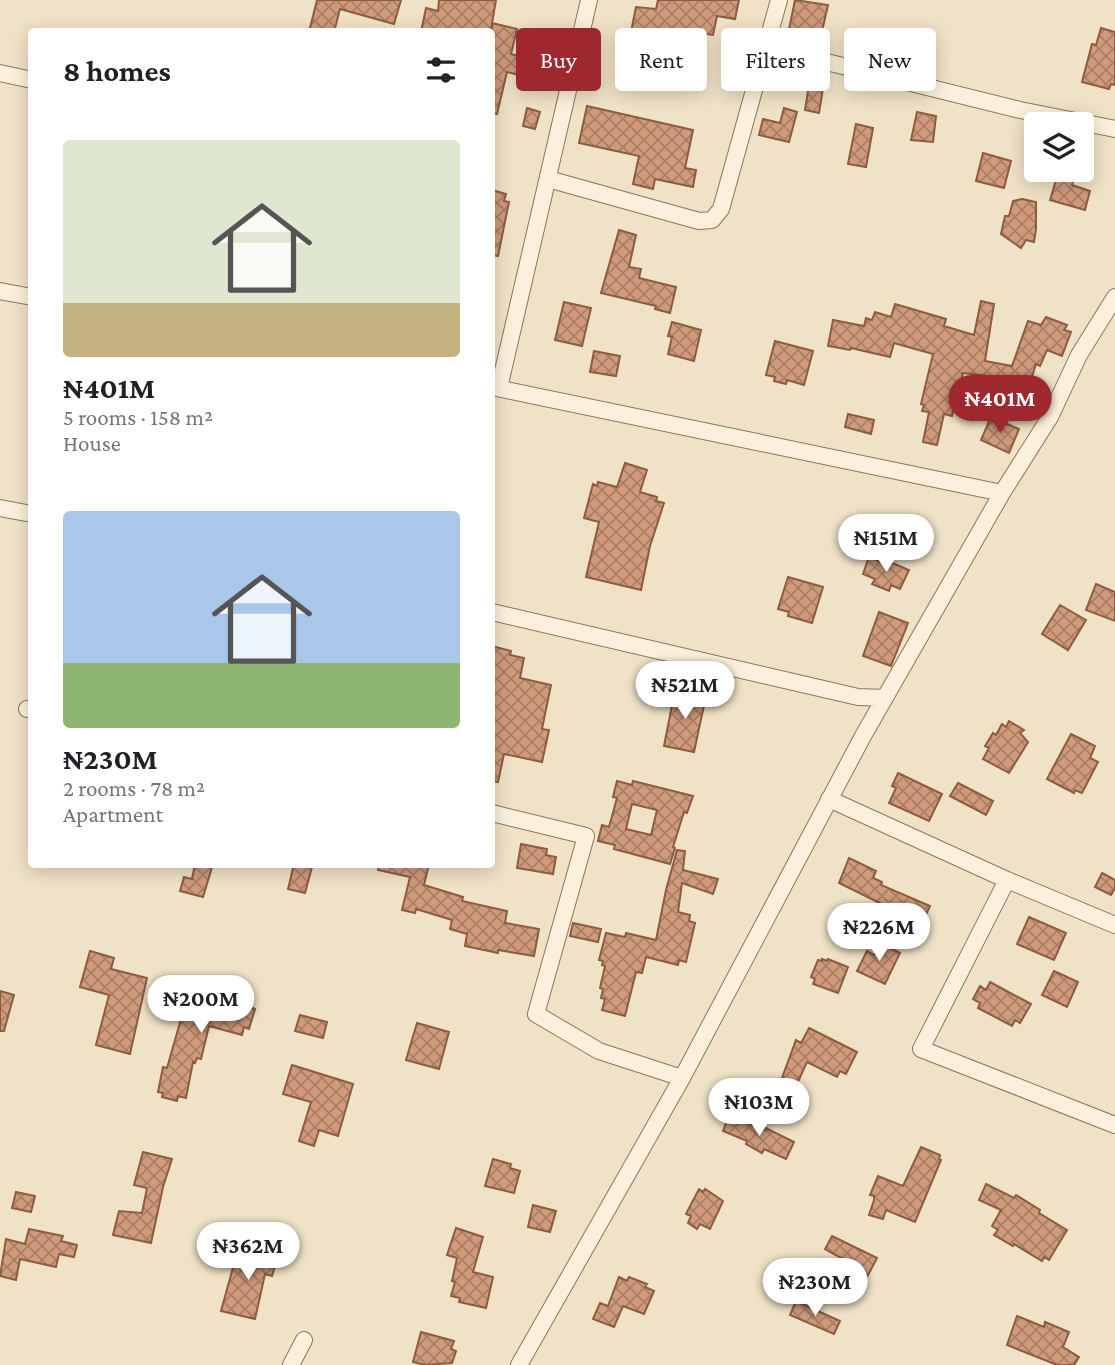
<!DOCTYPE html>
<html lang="en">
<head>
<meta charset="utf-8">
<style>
  body { margin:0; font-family:"Crimson Pro",serif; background:#f6f6f6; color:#202124; height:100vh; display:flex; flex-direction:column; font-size:26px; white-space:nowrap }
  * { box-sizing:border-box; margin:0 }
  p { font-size:23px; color:#757577 }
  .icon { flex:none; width:38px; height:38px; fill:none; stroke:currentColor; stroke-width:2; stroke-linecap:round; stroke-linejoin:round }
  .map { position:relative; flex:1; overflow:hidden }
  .side { position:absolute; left:28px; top:28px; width:467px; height:840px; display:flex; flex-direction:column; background:#fff; border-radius:7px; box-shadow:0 4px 18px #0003 }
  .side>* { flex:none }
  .banner { position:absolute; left:516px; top:28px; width:494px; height:63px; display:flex; gap:14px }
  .tools { position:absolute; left:1024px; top:112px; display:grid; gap:14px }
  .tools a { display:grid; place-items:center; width:70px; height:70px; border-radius:7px; background:#fff; box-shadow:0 4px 18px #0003; font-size:35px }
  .price { position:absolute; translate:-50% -60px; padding:0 16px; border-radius:24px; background:#fff; color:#222; font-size:23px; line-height:46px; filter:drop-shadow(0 2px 4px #0008) }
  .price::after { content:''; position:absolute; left:50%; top:42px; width:21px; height:16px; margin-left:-10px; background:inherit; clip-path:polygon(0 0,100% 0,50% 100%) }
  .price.selected { background:#9f282e; color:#fff }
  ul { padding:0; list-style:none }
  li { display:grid; align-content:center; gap:14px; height:371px; padding:0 35px }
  li span { display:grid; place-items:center; height:217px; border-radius:7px; color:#555 }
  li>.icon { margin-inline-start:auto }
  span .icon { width:126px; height:126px; fill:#fffc; stroke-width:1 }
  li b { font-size:30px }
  h2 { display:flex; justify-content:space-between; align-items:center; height:84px; padding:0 35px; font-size:30px }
  .pill { padding:0 24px; border-radius:7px; background:#fff; box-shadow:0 4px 18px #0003; font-size:24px; line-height:63px }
  .pill.selected { background:#9f282e; color:#fff }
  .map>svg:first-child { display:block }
</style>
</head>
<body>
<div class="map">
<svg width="1115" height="1365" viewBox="0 0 1115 1365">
  <defs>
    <pattern id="building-cross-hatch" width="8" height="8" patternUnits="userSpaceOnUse" patternTransform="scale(1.75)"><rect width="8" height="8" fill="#d09b7b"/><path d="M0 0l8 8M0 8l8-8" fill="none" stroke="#aa7f64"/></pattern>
  </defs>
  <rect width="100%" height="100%" fill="#f0e2c7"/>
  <!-- building -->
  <path fill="url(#building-cross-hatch)" stroke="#8d5c40" stroke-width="2" fill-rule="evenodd" d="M 317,0 L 401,0 L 394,24 L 340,9 L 334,32 L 309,32 Z
    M 439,0 L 496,0 L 492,23 L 517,29 L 511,54 L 545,63 L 540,81 L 507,72 L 497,114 L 492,113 L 492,24 L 490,32 L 421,32 L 426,8 L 438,11 Z
    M 658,0 L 739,0 L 735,19 L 717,16 L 713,35 L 706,34 L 704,45 L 699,44 L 691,82 L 666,77 L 668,70 L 664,69 L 669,42 L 631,32 L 636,7 L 656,9 Z
    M 795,0 L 828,5 L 821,36 L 789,29 Z
    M 1101,28 L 1115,32 L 1115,85 L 1111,84 L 1109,89 L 1082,82 L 1092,44 L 1096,45 Z
    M 811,73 L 825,76 L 819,113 L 805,110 Z
    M 587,106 L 693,130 L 685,168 L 696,170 L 693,187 L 655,179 L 653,189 L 633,184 L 639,156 L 579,143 Z
    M 527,108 L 540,112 L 535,129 L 523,126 Z
    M 784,108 L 797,112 L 789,142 L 759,135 L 763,119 L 780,123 Z
    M 917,112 L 936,116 L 933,142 L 911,140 Z
    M 856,124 L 873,128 L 866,167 L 848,164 Z
    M 983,153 L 1011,161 L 1004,188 L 976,181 Z
    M 1059,170 L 1077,170 L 1072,185 L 1090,191 L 1085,210 L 1050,200 Z
    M 492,190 L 506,194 L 504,201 L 509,202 L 498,256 L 492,255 Z
    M 1022,199 L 1036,202 L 1036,229 L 1034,242 L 1026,240 L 1021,248 L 1001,234 L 1005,216 L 1009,216 L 1013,201 Z
    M 619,230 L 636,235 L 629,267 L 641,269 L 639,278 L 676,287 L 670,313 L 655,309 L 656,306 L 601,293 Z
    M 981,301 L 994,304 L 985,361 L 1012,366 L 1028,321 L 1041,325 L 1046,317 L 1067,325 L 1064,330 L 1071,332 L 1062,356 L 1047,350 L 1040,366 L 1036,364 L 1029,386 L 989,376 L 963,373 L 952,416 L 944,414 L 937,445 L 923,442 L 929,412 L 922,411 L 924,405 L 921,404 L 933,354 L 894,343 L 890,357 L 851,348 L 850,350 L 828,346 L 833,320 L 864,326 L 866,318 L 872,320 L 875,312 L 891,317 L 895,304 L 946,319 L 944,326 L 974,335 Z
    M 564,302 L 591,308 L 582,346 L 555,340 Z
    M 672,322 L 701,330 L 694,361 L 668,354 L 672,337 L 668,336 Z
    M 775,341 L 813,351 L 804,385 L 787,380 L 786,384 L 774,381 L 775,377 L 766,375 Z
    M 594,351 L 620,356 L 616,376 L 590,372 Z
    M 848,414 L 874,420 L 871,434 L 845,427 Z
    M 991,417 L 1019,429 L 1009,453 L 981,440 Z
    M 625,463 L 647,470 L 640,492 L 657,497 L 656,501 L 664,503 L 650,546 L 641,590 L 586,577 L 599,522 L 584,518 L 593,484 L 597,486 L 598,482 L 617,487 Z
    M 869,557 L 881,562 L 883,559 L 909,570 L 900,589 L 891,585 L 889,591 L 872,584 L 875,579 L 863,574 Z
    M 788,577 L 823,587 L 812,623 L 788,616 L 789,612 L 778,609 Z
    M 1096,584 L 1115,592 L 1115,621 L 1086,610 Z
    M 1060,605 L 1086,620 L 1068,650 L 1042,634 Z
    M 879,612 L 908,623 L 891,666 L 863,656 Z
    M 492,646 L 511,651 L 510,655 L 524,658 L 520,678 L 551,685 L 542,729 L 549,730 L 542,762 L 504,754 L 498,782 L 492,781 Z
    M 675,690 L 706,696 L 694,752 L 664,746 Z
    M 1009,721 L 1024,730 L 1020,733 L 1028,742 L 1009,773 L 983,759 L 989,748 L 985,746 L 993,733 L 996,735 L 1002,724 L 1006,727 Z
    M 1071,734 L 1095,746 L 1090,758 L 1098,762 L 1082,793 L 1075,790 L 1074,793 L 1047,779 Z
    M 898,773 L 942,794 L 929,821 L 889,803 L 896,788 L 892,786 Z
    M 617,781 L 632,785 L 633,781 L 693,796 L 687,813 L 684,812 L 673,847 L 675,848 L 670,864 L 614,849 L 615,845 L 598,841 L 602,825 L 609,827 L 617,798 L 613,797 ZM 632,804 L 657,810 L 651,835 L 626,829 Z
    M 958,783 L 993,801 L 986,815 L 950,796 Z
    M 521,844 L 547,849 L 546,855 L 556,857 L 553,874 L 517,868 Z
    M 677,850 L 685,851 L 683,870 L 718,879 L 713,894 L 682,883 L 678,912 L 690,915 L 689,921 L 695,923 L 686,962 L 679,960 L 678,965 L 646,957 L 642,973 L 636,972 L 625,1016 L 602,1010 L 605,999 L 601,998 L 603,989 L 600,988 L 605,966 L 602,965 L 603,961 L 599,960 L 606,933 L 625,937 L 626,933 L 656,940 L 666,890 Z
    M 849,858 L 876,871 L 873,878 L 882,882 L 881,885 L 930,906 L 924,919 L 893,906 L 892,909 L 839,883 Z
    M 195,864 L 213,864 L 203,897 L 180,891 L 184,877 L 192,879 Z
    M 294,864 L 312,867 L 305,893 L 288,889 Z
    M 379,864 L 429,864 L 424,885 L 463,897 L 462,901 L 507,911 L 505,923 L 539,929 L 534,956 L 498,950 L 498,953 L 465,946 L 467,934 L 450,929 L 452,920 L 416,909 L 415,913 L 402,910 L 410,877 L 378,870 Z
    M 1102,873 L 1115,880 L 1115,888 L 1111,895 L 1095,887 Z
    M 1029,917 L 1066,933 L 1054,960 L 1017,944 Z
    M 573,923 L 601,929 L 598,942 L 570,936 Z
    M 880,943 L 900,953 L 885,984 L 857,971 L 867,951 L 874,955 Z
    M 90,951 L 114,958 L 111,969 L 147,978 L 130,1054 L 96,1045 L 109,995 L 80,987 Z
    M 822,959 L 827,961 L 828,959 L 848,967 L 838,993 L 813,984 L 815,979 L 811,977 L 818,960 L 822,961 Z
    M 1054,971 L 1078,982 L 1067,1007 L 1042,995 Z
    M 990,982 L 1031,1004 L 1020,1023 L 1015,1020 L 1012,1026 L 978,1008 L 980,1003 L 973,999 L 980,986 L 986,990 Z
    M 197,987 L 252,999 L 250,1007 L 255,1009 L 249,1029 L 244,1027 L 242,1035 L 209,1026 L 201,1059 L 197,1058 L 195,1063 L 193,1062 L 186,1098 L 178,1096 L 177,1101 L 162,1097 L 163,1093 L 158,1092 L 163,1067 L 167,1068 L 187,998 L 193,1000 Z
    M 0,991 L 14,995 L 4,1031 L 0,1031 Z
    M 300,1015 L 327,1022 L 323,1038 L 295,1031 Z
    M 417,1023 L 449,1032 L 439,1069 L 406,1060 Z
    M 809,1028 L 857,1052 L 846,1074 L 840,1071 L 837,1077 L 807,1062 L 797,1084 L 782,1078 L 796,1040 L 801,1043 Z
    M 292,1065 L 353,1084 L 338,1136 L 319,1130 L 314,1146 L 299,1141 L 311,1102 L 283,1094 Z
    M 729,1116 L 765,1130 L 766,1128 L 794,1142 L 786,1159 L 764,1149 L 762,1153 L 746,1144 L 747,1141 L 723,1131 Z
    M 921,1147 L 940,1155 L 939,1159 L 941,1160 L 915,1222 L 886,1210 L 883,1219 L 869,1215 L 874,1200 L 874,1196 L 870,1195 L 878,1176 L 903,1186 Z
    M 143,1152 L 172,1159 L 163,1187 L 151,1243 L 113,1235 L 119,1211 L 142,1213 L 147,1188 L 134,1185 Z
    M 493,1159 L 511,1164 L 510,1168 L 520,1171 L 514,1193 L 485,1186 Z
    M 986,1184 L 1014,1198 L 1016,1195 L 1040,1210 L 1039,1213 L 1067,1230 L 1049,1260 L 1044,1257 L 1042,1261 L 1014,1244 L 1013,1246 L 994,1235 L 998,1230 L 992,1226 L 1001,1210 L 979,1200 Z
    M 699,1189 L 703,1192 L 705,1189 L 723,1201 L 710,1229 L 700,1224 L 697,1229 L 688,1223 L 691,1216 L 686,1214 Z
    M 16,1192 L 35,1196 L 31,1212 L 12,1208 Z
    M 533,1205 L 556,1211 L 550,1232 L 528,1227 Z
    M 456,1228 L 483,1237 L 473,1272 L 493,1277 L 486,1308 L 459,1302 L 460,1298 L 451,1296 L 455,1282 L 452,1281 L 457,1258 L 447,1255 Z
    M 29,1229 L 63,1236 L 61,1241 L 77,1245 L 74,1257 L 59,1254 L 56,1267 L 20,1259 L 16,1280 L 0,1276 L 6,1239 L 25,1244 Z
    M 832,1236 L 877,1258 L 865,1281 L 853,1275 L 857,1267 L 825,1249 Z
    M 239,1246 L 278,1256 L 272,1276 L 265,1274 L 255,1319 L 221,1311 Z
    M 619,1277 L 627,1281 L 629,1277 L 647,1284 L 645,1287 L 654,1291 L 644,1314 L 623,1306 L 614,1327 L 593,1319 L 600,1303 L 608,1306 Z
    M 796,1301 L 840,1321 L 834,1334 L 790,1315 Z
    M 1017,1316 L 1044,1327 L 1045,1322 L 1069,1332 L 1063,1347 L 1079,1357 L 1074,1365 L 1057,1365 L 1007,1345 Z
    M 421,1332 L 454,1341 L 451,1349 L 456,1351 L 452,1363 L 425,1365 L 413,1362 Z"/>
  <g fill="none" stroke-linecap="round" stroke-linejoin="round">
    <defs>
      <path id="street" d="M 766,47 L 1020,110 L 1115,129
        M 0,73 L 32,80
        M 548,179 L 699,221 L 712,220 L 721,209 L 779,0
        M 0,291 L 32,297
        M 492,387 L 1002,493
        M 499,388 L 589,0
        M 0,508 L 32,514
        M 492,612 L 858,697 L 885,698
        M 27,709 L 32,710
        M 829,799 L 1007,880 L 1115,925
        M 492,813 L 586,836 L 536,1014 L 599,1051 L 682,1078
        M 1007,880 L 921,1049 L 1115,1125
        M 291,1365 L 304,1340
        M 519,1365 L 682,1078 L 863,736 L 1002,493 L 1050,417 L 1079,355 L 1115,297"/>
    </defs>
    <!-- street casing -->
    <use href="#street" stroke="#8d745b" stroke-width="18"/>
    <!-- street -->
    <use href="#street" stroke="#faf0db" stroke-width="16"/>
  </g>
</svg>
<div class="tools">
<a><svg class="icon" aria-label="layers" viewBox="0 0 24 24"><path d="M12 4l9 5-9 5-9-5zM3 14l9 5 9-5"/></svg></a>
</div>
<b class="price selected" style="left:1000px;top:435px">₦401M</b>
<b class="price" style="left:886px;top:574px">₦151M</b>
<b class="price" style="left:685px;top:721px">₦521M</b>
<b class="price" style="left:879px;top:963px">₦226M</b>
<b class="price" style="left:201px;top:1035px">₦200M</b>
<b class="price" style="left:759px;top:1138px">₦103M</b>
<b class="price" style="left:248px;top:1282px">₦362M</b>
<b class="price" style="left:815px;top:1318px">₦230M</b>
<div class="banner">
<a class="pill selected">Buy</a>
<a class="pill">Rent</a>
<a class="pill">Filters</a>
<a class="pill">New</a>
</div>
<section class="side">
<h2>8 homes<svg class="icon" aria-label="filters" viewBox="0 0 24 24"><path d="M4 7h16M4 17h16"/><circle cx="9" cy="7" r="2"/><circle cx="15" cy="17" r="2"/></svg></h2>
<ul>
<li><span style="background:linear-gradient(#dfe7d0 75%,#c2b280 0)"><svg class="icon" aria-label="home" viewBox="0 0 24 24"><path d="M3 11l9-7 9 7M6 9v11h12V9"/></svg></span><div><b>₦401M</b><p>5 rooms · 158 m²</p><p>House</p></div></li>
<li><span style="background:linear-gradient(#a9c7e8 70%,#8fb573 0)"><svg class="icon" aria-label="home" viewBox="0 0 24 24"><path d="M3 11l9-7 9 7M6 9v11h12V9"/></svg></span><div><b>₦230M</b><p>2 rooms · 78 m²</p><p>Apartment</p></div></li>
</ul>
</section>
</div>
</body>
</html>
